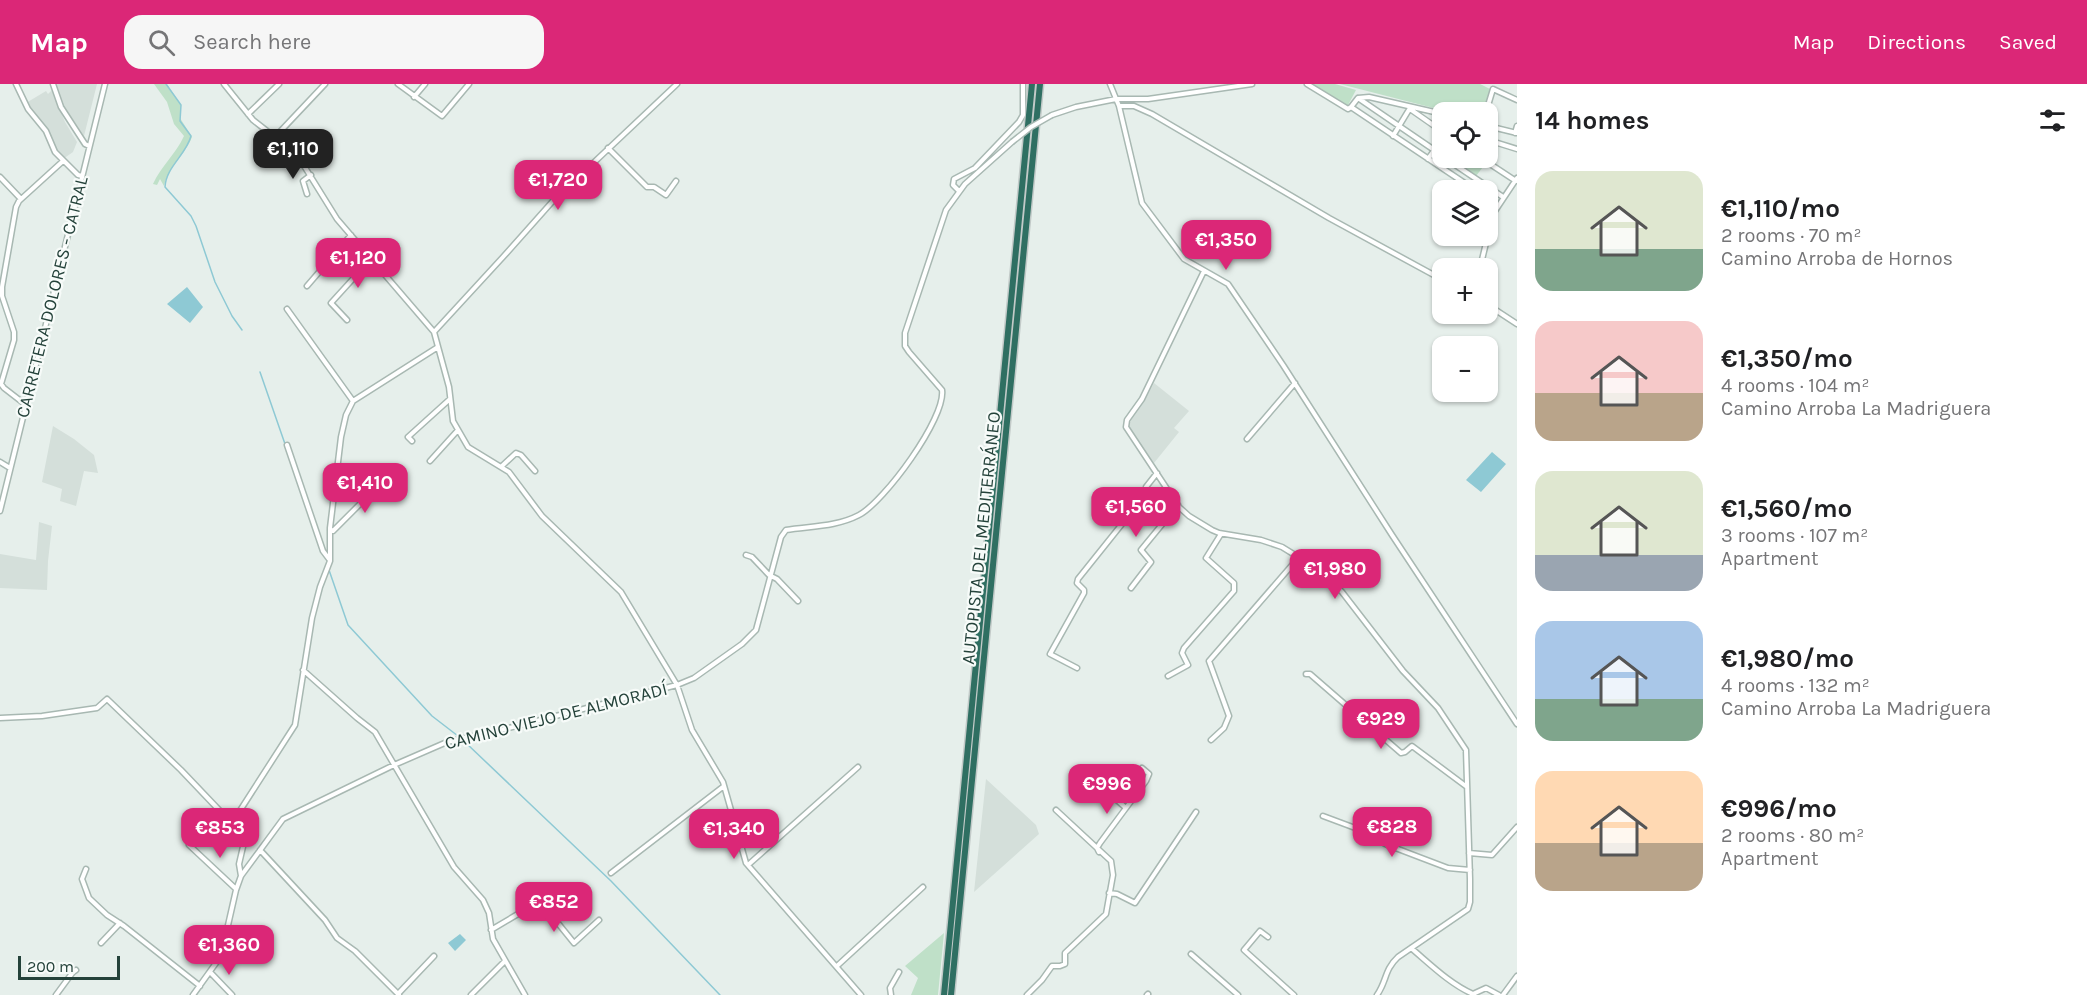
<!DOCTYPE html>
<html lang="en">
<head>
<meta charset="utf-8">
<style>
  body { margin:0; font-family:Karla,sans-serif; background:#f6f6f6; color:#202124; height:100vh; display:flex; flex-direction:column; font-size:22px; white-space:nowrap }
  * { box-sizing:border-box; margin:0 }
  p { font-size:20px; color:#757577 }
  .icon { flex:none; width:33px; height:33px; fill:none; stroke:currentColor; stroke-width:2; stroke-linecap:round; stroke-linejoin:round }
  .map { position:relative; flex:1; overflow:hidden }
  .side { display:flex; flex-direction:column; background:#fff; width:570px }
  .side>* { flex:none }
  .tools { position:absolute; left:1432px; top:18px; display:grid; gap:12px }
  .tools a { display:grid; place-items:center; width:66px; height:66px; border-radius:12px; background:#fff; box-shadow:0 2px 4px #0004; font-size:30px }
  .scale { position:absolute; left:18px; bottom:15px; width:102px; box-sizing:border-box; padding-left:6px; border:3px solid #24423a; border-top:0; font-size:16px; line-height:21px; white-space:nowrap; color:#24423a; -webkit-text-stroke:4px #f7fbf9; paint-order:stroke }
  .price { position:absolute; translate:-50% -51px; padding:0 14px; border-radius:12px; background:#db2777; color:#fff; font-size:20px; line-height:39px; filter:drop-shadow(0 2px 3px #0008) }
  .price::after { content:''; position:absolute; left:50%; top:36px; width:18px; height:14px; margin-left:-9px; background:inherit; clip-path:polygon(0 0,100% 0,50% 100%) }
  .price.on { background:#222; color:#fff }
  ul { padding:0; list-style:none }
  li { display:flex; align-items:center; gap:18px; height:150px; padding:0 18px }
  li span { display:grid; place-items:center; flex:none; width:168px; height:120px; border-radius:18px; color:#555 }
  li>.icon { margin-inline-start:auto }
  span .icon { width:72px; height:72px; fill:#fffc; stroke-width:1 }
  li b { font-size:26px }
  h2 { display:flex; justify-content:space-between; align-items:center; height:72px; padding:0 18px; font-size:26px }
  header { display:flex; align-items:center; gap:36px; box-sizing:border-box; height:84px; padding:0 30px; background:#db2777; color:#fff }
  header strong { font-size:28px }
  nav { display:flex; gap:33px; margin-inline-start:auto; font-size:21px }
  .search { width:420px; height:54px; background:#f6f6f6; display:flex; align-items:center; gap:15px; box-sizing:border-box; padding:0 21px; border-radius:18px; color:#757577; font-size:22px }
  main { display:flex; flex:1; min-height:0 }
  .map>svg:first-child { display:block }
</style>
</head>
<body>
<header>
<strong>Map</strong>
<div class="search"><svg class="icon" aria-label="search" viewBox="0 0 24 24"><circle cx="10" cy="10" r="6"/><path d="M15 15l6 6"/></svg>Search here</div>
<nav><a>Map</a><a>Directions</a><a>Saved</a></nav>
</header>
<main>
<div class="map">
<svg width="1517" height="911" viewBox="0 0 1517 911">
  <rect width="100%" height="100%" fill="#e6efeb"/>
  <!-- built -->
  <path fill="#d4dfda" d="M 55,0 L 97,0 L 84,52 L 61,18 Z
    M 52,6 L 65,38 L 77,58 L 73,68 L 63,75 L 55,64 L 45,44 L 26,19 L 46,7 L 48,10 Z
    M 1154,299 L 1189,327 L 1174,344 L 1179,348 L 1154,379 L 1128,343 L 1132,332 L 1143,319 Z
    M 53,342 L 74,355 L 94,371 L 98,389 L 84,387 L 76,422 L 60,417 L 62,405 L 42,398 Z
    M 39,438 L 52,442 L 48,477 L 47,506 L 0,504 L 0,470 L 36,476 Z
    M 986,695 L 1036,741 L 1039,750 L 974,808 Z"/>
  <!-- green -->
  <path fill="#bfe0c8" d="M 154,0 L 167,0 L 181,21 L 180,34 L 192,53 C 185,71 168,83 164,102 L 160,95 L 157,101 L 153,100 C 161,82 176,70 184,52 L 174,40 L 167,18 Z
    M 1311,0 L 1335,0 L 1356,6 L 1347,23 Z
    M 1340,0 L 1480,0 L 1490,5 L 1484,28 L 1449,28 Z
    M 1473,74 L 1479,74 L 1486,79 L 1476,92 L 1462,82 L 1464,79 L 1470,83 L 1475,75 Z
    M 944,849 L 938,911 L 911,911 L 918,894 L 905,882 Z"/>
  <!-- water -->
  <path fill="#8ec9d4" d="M 187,203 L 203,223 L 190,239 L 167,220 Z
    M 1492,368 L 1506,380 L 1481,408 L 1466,396 Z
    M 460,850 L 466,856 L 455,867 L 448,859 Z"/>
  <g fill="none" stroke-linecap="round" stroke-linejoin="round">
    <!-- stream -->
    <path stroke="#8ec9d4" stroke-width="1.5" d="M 166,0 L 181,21 L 180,37 L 191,52 C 186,71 166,83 165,103 L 191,132 L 196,142 L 215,198 L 232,232 L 242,246
      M 260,288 L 285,360
      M 329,486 L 348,541 L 432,632 L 458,652
      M 466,659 L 611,797 L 720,911"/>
    <defs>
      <path id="minor" d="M 16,0 L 28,25 L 46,47 L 55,68 L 78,91 L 82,92
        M 53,0 L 61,23 L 85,60 L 89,62
        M 224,0 L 253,36 L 285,61 L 301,77 L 337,135 L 434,248 L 449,303 L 453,337 L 468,363 L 509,388 L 542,432 L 621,508 L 677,601 L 692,646 L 723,698 L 746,779 L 861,911
        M 398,0 L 442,32 L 469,0
        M 1110,0 L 1119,22
        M 1307,0 L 1348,25 L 1351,23
        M 414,13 L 425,0
        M 1358,14 L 1443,72
        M 1351,23 L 1475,106
        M 1351,23 L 1358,14 L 1369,13 L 1443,30
        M 1410,25 L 1443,48
        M 1486,28 L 1493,5 L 1517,16
        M 248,30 L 279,0
        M 1052,31 L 1076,23 L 1116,15 L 1148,15 L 1252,0
        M 1488,42 L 1517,49
        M 1515,49 L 1517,42
        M 1393,52 L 1410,24
        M 275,53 L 325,0
        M 1488,56 L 1517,65
        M 608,64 L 647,103 L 654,103 L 666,111 L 676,97
        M 1488,66 L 1491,68 L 1488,72
        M 1445,74 L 1503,113
        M 1481,74 L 1516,97
        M 1428,75 L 1443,54
        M 0,93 L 21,115
        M 959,107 L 953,101 L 954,95 L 975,84 L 1019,38 L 1023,31 L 1023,0
        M 307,110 L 303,97 L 311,91
        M 1488,115 L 1498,122
        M 1480,184 L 1493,130 L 1517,94
        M 1204,187 L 1142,315 L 1127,336 L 1126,343 L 1179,423 L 1189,432 L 1212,446 L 1219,449 L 1261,456 L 1282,463 L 1321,487 L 1342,508 L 1403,587 L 1438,624 L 1466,666 L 1470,795 L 1470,818 L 1468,825 L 1398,873 C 1384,886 1387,897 1377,911
        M 1443,196 L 1329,134 L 1152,30 L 1134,22 L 1119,22 L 1142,119 L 1184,175 L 1228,200 L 1283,281 L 1392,451 L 1517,640
        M 307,202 L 351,151
        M 1488,221 L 1517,240
        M 287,225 L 353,317
        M 347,236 L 331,219 L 372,174
        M 434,248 L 503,173 L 552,118 L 677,0
        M 26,321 L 4,304 L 1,300 L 14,256 L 14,248 L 2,212 L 2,203 L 16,123 L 19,117 L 63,77
        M 1247,355 L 1295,299
        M 412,357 L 408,353 L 450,315
        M 287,361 L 323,467 L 329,475
        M 430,377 L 458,346
        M 0,378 L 10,384
        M 502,382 L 516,369 L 521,371 L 535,387
        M 380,407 L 393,413
        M 0,427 L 105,0
        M 330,446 L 333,447 L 370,410 L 380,407 L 395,394
        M 746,471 L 752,473 L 769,491 L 777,495 L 798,517
        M 1131,504 L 1151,478 L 1141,466 L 1178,421
        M 1077,584 L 1050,570 L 1084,509 L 1084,506 L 1077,499 L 1078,495 L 1146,410 L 1146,403 L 1157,389
        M 303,586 L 357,634 L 375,648 L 454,783 L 483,816 L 489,829 L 493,855 L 525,911
        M 1306,590 L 1310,590 L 1401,669 L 1405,668 L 1412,662 L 1467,703
        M 1168,592 L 1188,581 L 1182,569 L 1184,564 L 1234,507 L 1234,499 L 1206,474 L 1221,450
        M 0,634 L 42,632 L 97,624 L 107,615 L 181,686 L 240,748 L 245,754 L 239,780 L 241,792
        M 1211,656 L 1224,644 L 1229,632 L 1209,577 L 1299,473
        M 1086,689 L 1126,724
        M 1323,732 L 1374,751 L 1385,760 L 1419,773 L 1448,784 L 1470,786
        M 232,739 L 295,641 L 312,534 L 320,503 L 330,477 L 330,444 L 341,353 L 346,331 L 353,317 L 438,263
        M 189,761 L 236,805
        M 260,766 L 325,836 L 337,854 L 355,867 L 399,911
        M 1099,768 L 1097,764 L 1100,759 L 1146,697 L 1149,690 L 1142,684
        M 1469,769 L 1492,771 L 1517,743
        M 748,781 L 858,683
        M 86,785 L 82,795 L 89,814 L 107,831 L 124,842 L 200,902
        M 611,789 L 724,702
        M 1109,809 L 1117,810 L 1135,819 L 1196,728
        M 491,846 L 540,817 L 574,859 L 599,836
        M 1268,853 L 1260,847 L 1244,866 L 1294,911
        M 101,859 L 120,839
        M 1411,864 C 1430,880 1450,900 1473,910 L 1486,904 L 1499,911
        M 1191,870 L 1238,911
        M 837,882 L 923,803
        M 210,888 L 232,911
        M 398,910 L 434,872
        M 56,911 L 73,888 L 76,886
        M 193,911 L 221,872 L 236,806 L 241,792 L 283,735 L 394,681 L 447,658 L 501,646 L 677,601 L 694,594 L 742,560 L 756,546 L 781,453 L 786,446 C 811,442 836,443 859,431 C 884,418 946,334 942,306 L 909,268 L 905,262 L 905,249 L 946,126 L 965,100 L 1012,58
        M 471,911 L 505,877
        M 891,911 L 890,904 L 899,888
        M 1027,911 L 1042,896 L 1052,882 L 1060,882 L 1065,880 L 1065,869 L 1106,830 L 1113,791 L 1111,777 L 1056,726
        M 1147,911 L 1148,910
        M 1503,911 L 1517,892"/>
      <path id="highway" d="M 944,911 L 1032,0
        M 951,911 L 1040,0"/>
    </defs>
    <!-- minor casing -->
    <use href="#minor" stroke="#a8b8b2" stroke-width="7"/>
    <!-- highway casing -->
    <use href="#highway" stroke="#c2cac8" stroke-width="9"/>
    <!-- minor -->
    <use href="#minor" stroke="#fff" stroke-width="4"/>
    <!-- highway -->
    <use href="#highway" stroke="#2f6f62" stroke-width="6"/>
    <defs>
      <path id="minor-bridge" d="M 1012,58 L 1031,43 L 1052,31"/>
    </defs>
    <!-- minor-bridge casing -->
    <use href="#minor-bridge" stroke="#a8b8b2" stroke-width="7" stroke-linecap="butt"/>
    <!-- minor-bridge -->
    <use href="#minor-bridge" stroke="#fff" stroke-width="4"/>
  </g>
  <g text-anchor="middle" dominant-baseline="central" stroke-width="4.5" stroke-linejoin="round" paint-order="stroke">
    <!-- street labels -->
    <g font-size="18" fill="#24423a" stroke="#f7fbf9">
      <text transform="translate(52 213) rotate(-76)">CARRETERA DOLORES - CATRAL</text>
      <text transform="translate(981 454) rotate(-84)">AUTOPISTA DEL MEDITERRÁNEO</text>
      <text transform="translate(556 632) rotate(-14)">CAMINO VIEJO DE ALMORADÍ</text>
    </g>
  </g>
</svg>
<div class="tools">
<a><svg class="icon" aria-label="locate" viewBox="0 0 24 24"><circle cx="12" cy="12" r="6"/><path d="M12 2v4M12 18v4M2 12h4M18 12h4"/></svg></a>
<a><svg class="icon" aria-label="layers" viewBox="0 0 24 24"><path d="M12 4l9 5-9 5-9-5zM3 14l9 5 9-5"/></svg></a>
<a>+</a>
<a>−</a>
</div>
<div class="scale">200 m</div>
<b class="price on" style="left:293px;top:96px">€1,110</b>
<b class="price" style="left:558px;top:127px">€1,720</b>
<b class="price" style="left:1226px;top:187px">€1,350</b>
<b class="price" style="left:358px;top:205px">€1,120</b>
<b class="price" style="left:365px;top:430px">€1,410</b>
<b class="price" style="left:1136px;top:454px">€1,560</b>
<b class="price" style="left:1335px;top:516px">€1,980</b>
<b class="price" style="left:1381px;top:666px">€929</b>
<b class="price" style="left:1107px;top:731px">€996</b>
<b class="price" style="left:1392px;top:774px">€828</b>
<b class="price" style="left:220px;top:775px">€853</b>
<b class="price" style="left:734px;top:776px">€1,340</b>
<b class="price" style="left:554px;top:849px">€852</b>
<b class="price" style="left:229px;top:892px">€1,360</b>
</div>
<section class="side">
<h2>14 homes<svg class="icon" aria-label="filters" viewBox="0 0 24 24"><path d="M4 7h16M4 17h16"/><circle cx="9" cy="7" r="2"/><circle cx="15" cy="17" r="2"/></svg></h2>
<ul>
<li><span style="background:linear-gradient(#dfe7d0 65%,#7fa58c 0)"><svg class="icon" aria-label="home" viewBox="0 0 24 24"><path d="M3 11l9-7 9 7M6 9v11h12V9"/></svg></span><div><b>€1,110/mo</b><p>2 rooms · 70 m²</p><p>Camino Arroba de Hornos</p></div></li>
<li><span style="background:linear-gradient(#f6c9c9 60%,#b9a48a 0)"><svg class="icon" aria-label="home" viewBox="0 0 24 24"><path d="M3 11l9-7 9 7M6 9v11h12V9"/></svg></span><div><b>€1,350/mo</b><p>4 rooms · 104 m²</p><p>Camino Arroba La Madriguera</p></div></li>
<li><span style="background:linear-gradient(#dfe7d0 70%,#9aa5b1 0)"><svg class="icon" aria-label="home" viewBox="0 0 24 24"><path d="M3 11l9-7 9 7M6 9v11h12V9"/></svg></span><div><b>€1,560/mo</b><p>3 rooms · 107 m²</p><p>Apartment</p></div></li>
<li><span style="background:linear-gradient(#a9c7e8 65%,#7fa58c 0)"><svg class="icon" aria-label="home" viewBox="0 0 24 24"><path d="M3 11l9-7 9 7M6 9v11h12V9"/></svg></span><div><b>€1,980/mo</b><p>4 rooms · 132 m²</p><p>Camino Arroba La Madriguera</p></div></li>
<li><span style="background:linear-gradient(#ffd9b3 60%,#b9a48a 0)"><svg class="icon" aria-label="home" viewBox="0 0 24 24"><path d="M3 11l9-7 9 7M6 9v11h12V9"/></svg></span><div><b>€996/mo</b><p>2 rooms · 80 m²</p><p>Apartment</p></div></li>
</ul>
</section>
</main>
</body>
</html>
